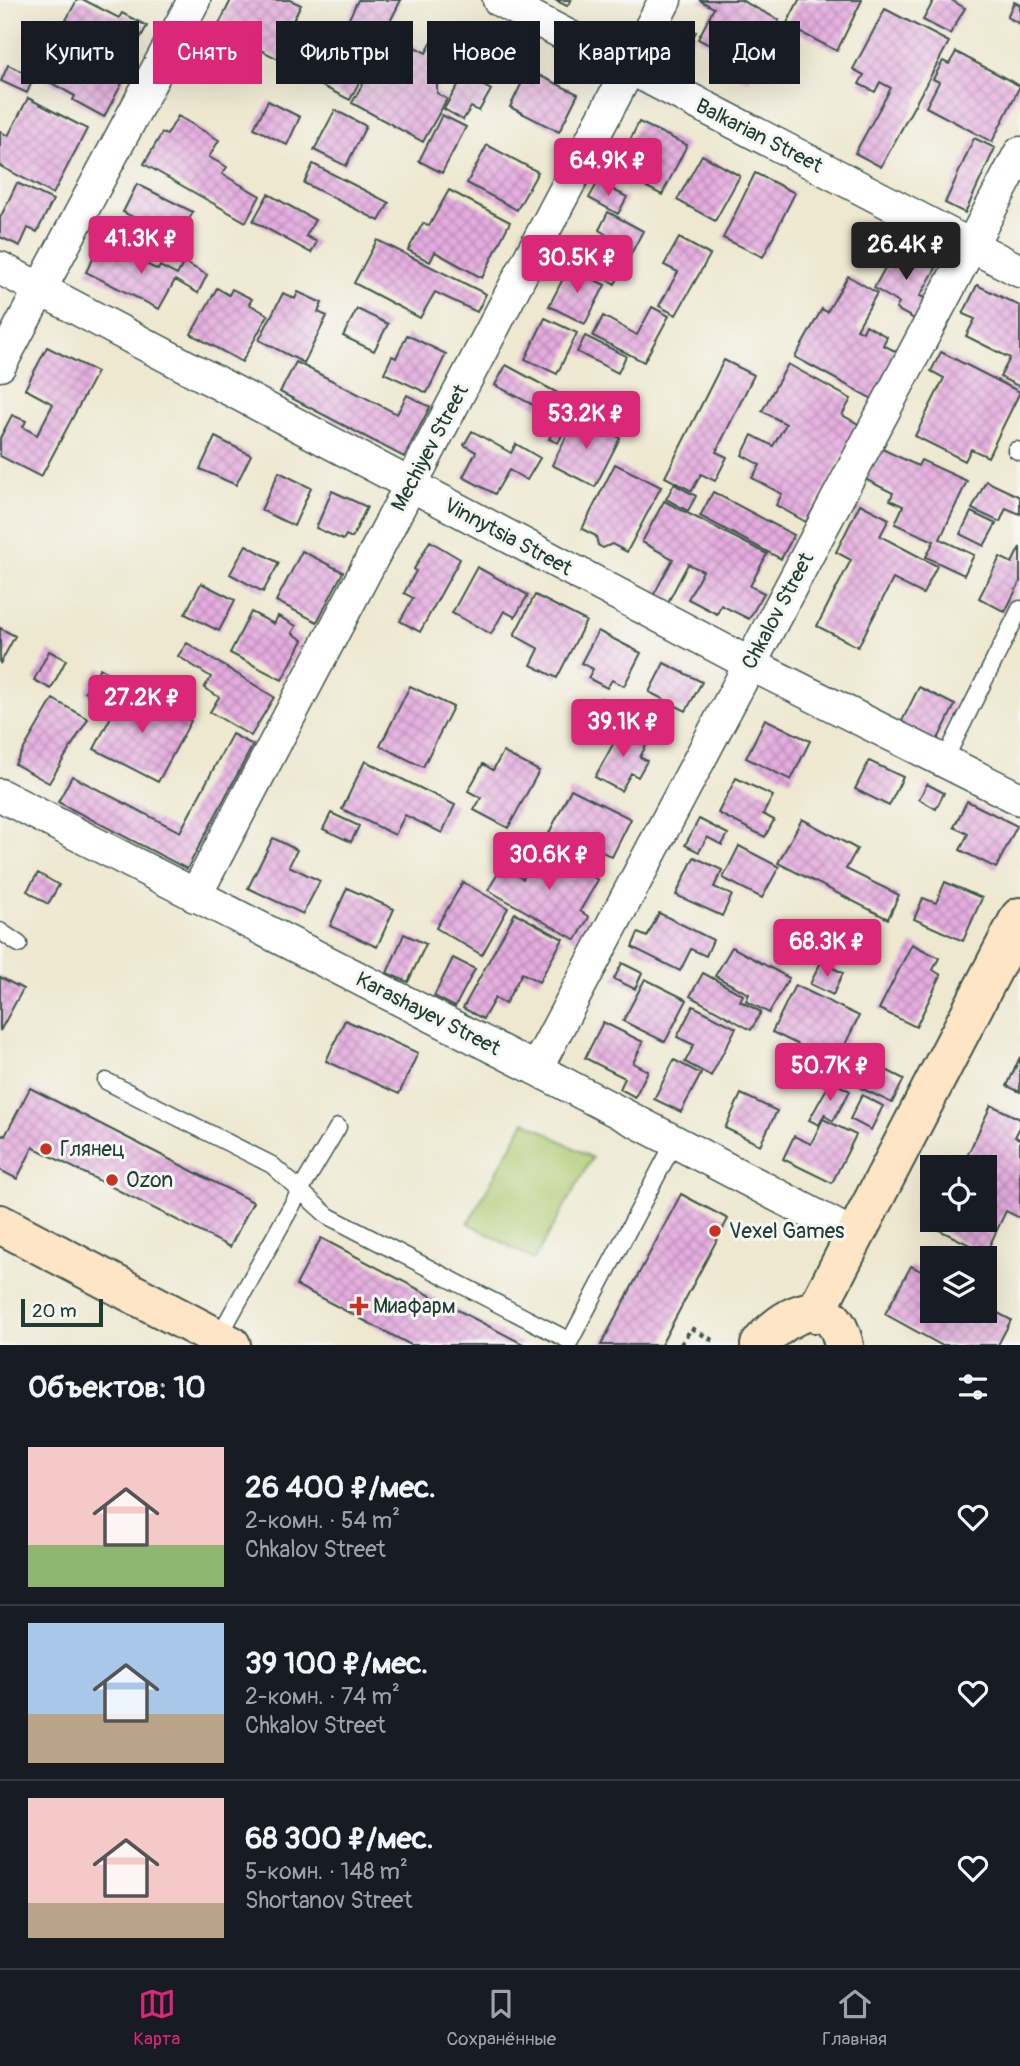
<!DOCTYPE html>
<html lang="ru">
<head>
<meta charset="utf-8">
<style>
  body { margin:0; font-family:Pangolin,sans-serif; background:#20242c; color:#f1f3f6; height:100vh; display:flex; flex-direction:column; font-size:26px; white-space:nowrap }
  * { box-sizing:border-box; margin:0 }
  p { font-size:23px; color:#9ea1a6 }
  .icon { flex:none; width:38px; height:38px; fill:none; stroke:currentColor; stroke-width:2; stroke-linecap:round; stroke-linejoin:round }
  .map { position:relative; height:1345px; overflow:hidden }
  .sheet { display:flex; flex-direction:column; background:#171b24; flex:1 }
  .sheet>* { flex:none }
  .guide { position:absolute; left:21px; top:21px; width:978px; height:63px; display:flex; gap:14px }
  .controls { position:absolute; left:920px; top:1155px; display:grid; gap:14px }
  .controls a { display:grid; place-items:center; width:77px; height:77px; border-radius:0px; background:#171b24; box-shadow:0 7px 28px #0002; font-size:35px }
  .scale { position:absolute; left:21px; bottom:18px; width:82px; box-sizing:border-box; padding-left:7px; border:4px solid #1f3d34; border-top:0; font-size:19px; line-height:24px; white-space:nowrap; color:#1f3d34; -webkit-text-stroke:5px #f6f6f2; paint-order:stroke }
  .price { position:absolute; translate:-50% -60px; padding:0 16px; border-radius:7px; background:#db2777; color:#fff; font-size:23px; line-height:46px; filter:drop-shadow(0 2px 4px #0008) }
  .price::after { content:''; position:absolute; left:50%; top:42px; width:21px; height:16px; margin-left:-10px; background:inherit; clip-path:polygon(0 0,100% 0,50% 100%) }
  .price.current { background:#222; color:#fff }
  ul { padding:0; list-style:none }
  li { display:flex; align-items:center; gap:21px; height:175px; padding:0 28px }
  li+li { border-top:2px solid #363941 }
  li span { display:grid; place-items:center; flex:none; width:196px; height:140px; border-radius:0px; color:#555 }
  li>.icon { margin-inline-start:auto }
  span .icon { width:84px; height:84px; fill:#fffc; stroke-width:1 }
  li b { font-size:30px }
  h2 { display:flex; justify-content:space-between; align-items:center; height:84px; padding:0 28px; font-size:30px }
  .chip { padding:0 24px; border-radius:0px; background:#171b24; box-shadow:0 7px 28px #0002; font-size:24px; line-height:63px }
  .chip.current { background:#db2777; color:#fff }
  .dock { display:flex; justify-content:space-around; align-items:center; height:98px; border-top:2px solid #363941; background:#171b24; font-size:19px; color:#9ea1a6 }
  .dock a { display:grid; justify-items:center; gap:4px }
  .dock .current { color:#db2777 }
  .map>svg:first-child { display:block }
</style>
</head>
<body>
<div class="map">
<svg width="1020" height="1345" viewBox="0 0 1020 1345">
  <defs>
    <pattern id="building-cross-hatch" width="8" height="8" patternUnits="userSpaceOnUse" patternTransform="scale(1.75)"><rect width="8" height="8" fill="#e5acdf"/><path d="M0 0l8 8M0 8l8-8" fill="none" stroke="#b98db6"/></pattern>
  </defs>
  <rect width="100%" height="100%" fill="#f6f6f2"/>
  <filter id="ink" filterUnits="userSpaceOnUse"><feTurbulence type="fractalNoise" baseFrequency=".0143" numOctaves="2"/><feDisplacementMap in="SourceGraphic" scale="14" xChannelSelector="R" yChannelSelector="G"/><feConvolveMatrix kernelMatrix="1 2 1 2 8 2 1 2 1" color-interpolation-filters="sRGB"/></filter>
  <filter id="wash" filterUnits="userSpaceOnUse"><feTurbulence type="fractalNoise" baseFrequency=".00686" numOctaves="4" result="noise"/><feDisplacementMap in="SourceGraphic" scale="28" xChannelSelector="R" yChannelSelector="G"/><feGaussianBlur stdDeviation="1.57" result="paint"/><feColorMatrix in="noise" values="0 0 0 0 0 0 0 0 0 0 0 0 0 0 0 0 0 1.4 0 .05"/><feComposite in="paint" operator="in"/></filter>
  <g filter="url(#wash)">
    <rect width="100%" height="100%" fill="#eee8d0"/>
    <!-- garden -->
    <path fill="#adca71" stroke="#668452" stroke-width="2" d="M 525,1121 L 592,1158 L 534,1260 L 468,1223 Z"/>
    <g id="blocks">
      <!-- building -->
      <path fill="url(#building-cross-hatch)" d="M 77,0 L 84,0 L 119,18 L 122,13 L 147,26 L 127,62 L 114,54 L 109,64 L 127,74 L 104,117 L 73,100 L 75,96 L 37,75 L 51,50 L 64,57 L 80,28 L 66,20 Z
        M 231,0 L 290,0 L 301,5 L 286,34 L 304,43 L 292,66 L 217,28 Z
        M 358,0 L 401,0 L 350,100 L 304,77 L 329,29 L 341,35 Z
        M 555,0 L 571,0 L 567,6 Z
        M 699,0 L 741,0 L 779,20 L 748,81 L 711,61 L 717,49 L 698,39 L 714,8 Z
        M 799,0 L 862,0 L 837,51 L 786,25 Z
        M 934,0 L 951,0 L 965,8 L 950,34 L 923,20 Z
        M 1014,2 L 1020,5 L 1020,24 L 1007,17 Z
        M 885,9 L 949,42 L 881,167 L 855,153 L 891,88 L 880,82 L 875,92 L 859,84 L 864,75 L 853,69 Z
        M 679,24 L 696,32 L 680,63 L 664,55 Z
        M 390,34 L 426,53 L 435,36 L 457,48 L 437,85 L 437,93 L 447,99 L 423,142 L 352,103 Z
        M 956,52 L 1020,86 L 992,142 L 926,107 L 939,82 L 933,79 L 943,61 L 949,64 Z
        M 8,65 L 34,77 L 27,93 L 1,81 Z
        M 528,70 L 578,94 L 559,132 L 510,107 Z
        M 464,75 L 491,90 L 479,111 L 471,107 L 463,120 L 444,109 Z
        M 28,98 L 87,129 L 53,194 L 0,166 L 0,131 L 8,136 Z
        M 268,101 L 300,117 L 287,145 L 254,128 Z
        M 335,110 L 366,126 L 346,166 L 314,150 Z
        M 442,115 L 466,127 L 442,173 L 419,161 Z
        M 178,116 L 219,140 L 209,157 L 227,167 L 222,174 L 260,196 L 246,222 L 144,164 L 162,133 L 167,135 Z
        M 639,122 L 687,145 L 662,195 L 639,183 L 644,173 L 632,167 L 638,154 L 626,148 Z
        M 974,138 L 995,148 L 965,213 L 945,203 Z
        M 487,145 L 538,172 L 517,210 L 467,183 Z
        M 702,155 L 740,176 L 715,221 L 677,200 Z
        M 313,164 L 389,203 L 379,221 L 304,183 Z
        M 755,173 L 795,193 L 763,257 L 723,238 Z
        M 598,182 L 627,197 L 618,214 L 589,198 Z
        M 17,183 L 53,200 L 37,232 L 28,228 L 20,246 L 0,237 L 0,218 Z
        M 137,184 L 193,212 L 178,240 L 123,212 Z
        M 449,190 L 510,222 L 482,278 L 435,252 L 430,262 L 408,250 L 423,223 L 429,226 Z
        M 268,194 L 315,220 L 306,236 L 317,242 L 311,253 L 253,221 Z
        M 608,212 L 643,231 L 615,284 L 557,253 L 565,238 L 589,251 L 591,247 L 601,252 L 610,237 L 599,230 Z
        M 679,238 L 710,255 L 676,315 L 659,306 L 678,272 L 664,265 Z
        M 377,240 L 486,294 L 477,312 L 435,292 L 420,318 L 354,283 Z
        M 101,242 L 158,270 L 160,266 L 177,275 L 184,262 L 207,275 L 198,293 L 175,280 L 159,309 L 86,272 Z
        M 897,246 L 936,268 L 920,296 L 929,300 L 918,321 L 896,309 L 899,303 L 874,288 Z
        M 569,267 L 605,285 L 585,324 L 549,306 Z
        M 848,276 L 877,293 L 857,329 L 863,332 L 866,325 L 887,337 L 883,345 L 899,353 L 874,400 L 795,357 L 822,309 L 827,312 Z
        M 977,285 L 1020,306 L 1020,387 L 1000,377 L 1010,358 L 966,336 L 975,319 L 963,314 Z
        M 217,288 L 229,295 L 232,289 L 252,299 L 249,304 L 268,315 L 242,362 L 191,334 Z
        M 298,292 L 322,303 L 318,312 L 327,316 L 304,363 L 259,340 L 283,293 L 295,299 Z
        M 652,307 L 669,316 L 644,362 L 593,336 L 603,316 L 637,335 Z
        M 357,309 L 388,324 L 374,351 L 343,336 Z
        M 545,318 L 577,333 L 557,374 L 525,359 Z
        M 407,335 L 446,354 L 427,393 L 384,373 L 392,356 L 396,358 Z
        M 585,336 L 626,356 L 618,373 L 577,352 Z
        M 47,347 L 97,372 L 41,477 L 0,456 L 0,438 L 12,415 L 26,421 L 23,427 L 37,435 L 53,404 L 25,389 Z
        M 941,352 L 1020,392 L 988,457 L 971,449 L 965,461 L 915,436 L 944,378 L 931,371 Z
        M 724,360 L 754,375 L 716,452 L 727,457 L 715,481 L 701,474 L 692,491 L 665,477 Z
        M 296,362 L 397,414 L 407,395 L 430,407 L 404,457 L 280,392 Z
        M 788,364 L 851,399 L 842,415 L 860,425 L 806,522 L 776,505 L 782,494 L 752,478 L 760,465 L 742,455 L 752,435 L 773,446 L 786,424 L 762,411 Z
        M 506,365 L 578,404 L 558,443 L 549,439 L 560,419 L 495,385 Z
        M 577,415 L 620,438 L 595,487 L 552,465 Z
        M 472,431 L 511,453 L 516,444 L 540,458 L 527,480 L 509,470 L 495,494 L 463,477 L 476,452 L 464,445 Z
        M 215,437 L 251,455 L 236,485 L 200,469 Z
        M 880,448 L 918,466 L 921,460 L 967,481 L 940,539 L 974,555 L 964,575 L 926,557 L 934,541 L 895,524 L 903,506 L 890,500 L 893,493 L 865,479 Z
        M 615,464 L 661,487 L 627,552 L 612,544 L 603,548 L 598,545 L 596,536 L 582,529 Z
        M 279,472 L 311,488 L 294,526 L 261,510 Z
        M 986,481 L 1020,497 L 1020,514 L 1006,508 L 1000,522 L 972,509 Z
        M 674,484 L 696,496 L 688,511 L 666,499 Z
        M 332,491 L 367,507 L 352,538 L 346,535 L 343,540 L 316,528 Z
        M 713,492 L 794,535 L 781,559 L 700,516 Z
        M 664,501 L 767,554 L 750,586 L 764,593 L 749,619 L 721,605 L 717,614 L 688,599 L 703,571 L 688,564 L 667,604 L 653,596 L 673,559 L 642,542 Z
        M 860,504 L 889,519 L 880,536 L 937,566 L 923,594 L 893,579 L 858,647 L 817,626 L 851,560 L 836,552 Z
        M 971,512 L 996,524 L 984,546 L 960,534 Z
        M 430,541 L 460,559 L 420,632 L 400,621 L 413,598 L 404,593 L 416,571 L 414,569 Z
        M 246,545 L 279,563 L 263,592 L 230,574 Z
        M 1020,547 L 1020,582 L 1005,612 L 979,598 L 1000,557 L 1012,563 Z
        M 302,551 L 343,572 L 317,622 L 276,601 Z
        M 477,567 L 528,595 L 515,617 L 504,611 L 491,634 L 452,613 Z
        M 201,583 L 235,600 L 219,631 L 185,614 Z
        M 535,595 L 586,621 L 557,678 L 531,665 L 539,649 L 514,635 Z
        M 251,612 L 274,624 L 278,616 L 296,626 L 292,633 L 303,640 L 282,680 L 230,653 Z
        M 0,628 L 15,636 L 0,664 Z
        M 598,631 L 641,653 L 624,686 L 612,680 L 607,688 L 588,678 L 593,669 L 581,663 Z
        M 187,643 L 274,697 L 251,736 L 210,712 L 219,697 L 204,688 L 211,677 L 178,656 Z
        M 49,651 L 66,660 L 51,689 L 34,680 Z
        M 664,663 L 702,682 L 686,711 L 649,692 Z
        M 100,668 L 125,683 L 110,708 L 85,692 Z
        M 410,686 L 453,707 L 423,767 L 380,746 Z
        M 919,687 L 955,705 L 936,743 L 900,725 Z
        M 126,688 L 191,721 L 158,782 L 94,749 Z
        M 602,698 L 622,708 L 603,742 L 584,732 Z
        M 53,699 L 88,719 L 49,783 L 15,764 Z
        M 765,719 L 810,741 L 791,780 L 746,758 Z
        M 623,726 L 649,740 L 640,757 L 647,761 L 638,777 L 631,773 L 621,791 L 595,777 Z
        M 232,734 L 253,745 L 187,869 L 58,802 L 72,776 L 180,832 Z
        M 503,752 L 539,771 L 508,828 L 474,810 L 481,798 L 468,791 L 483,764 L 493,770 Z
        M 365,761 L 455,805 L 442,833 L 405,815 L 395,835 L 342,809 Z
        M 869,761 L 903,777 L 889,806 L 855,789 Z
        M 736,778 L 773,796 L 763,814 L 774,820 L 765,837 L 718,813 Z
        M 927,784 L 944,793 L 936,809 L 919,799 Z
        M 571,789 L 631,819 L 612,857 L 579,840 L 573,852 L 546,839 Z
        M 967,801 L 1017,826 L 996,868 L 960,850 L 968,834 L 954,827 Z
        M 331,813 L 359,826 L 351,842 L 323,829 Z
        M 699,819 L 728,834 L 722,845 L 707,837 L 699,852 L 685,845 Z
        M 802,819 L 857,849 L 846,869 L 899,895 L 888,919 L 778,863 Z
        M 273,838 L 297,850 L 289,866 L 320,881 L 303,914 L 248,888 Z
        M 739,846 L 779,867 L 762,898 L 723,878 Z
        M 541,848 L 598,880 L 580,911 L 589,917 L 576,940 L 488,890 L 502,867 L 523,879 Z
        M 694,857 L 722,870 L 714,887 L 732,895 L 722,916 L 676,895 Z
        M 38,873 L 59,885 L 48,904 L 27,891 Z
        M 463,882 L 508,908 L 482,955 L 436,928 Z
        M 945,882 L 982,898 L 963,941 L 914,919 L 923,898 L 936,903 Z
        M 347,888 L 394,909 L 377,947 L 330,926 Z
        M 515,913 L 563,939 L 539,982 L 522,973 L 505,1004 L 495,998 L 483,1019 L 463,1008 Z
        M 659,913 L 713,940 L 706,956 L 691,949 L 680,971 L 632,947 L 638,933 L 647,937 Z
        M 404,934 L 426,944 L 408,982 L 387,973 Z
        M 912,944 L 939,958 L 933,970 L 941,975 L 916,1027 L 879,1009 Z
        M 732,947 L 789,978 L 769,1013 L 746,1001 L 749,994 L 715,976 Z
        M 453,958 L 475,969 L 455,1007 L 434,996 Z
        M 821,962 L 843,973 L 833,995 L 810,984 Z
        M 622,963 L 642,973 L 635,989 L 614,979 Z
        M 703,973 L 743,995 L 740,1001 L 761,1012 L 751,1030 L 690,996 Z
        M 0,977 L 23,989 L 0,1031 Z
        M 645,979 L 687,1000 L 665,1042 L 623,1021 Z
        M 795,985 L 859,1016 L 836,1063 L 772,1032 Z
        M 693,1006 L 736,1028 L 711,1076 L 685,1062 L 694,1045 L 677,1037 Z
        M 345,1020 L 418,1053 L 399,1094 L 326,1061 Z
        M 603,1022 L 643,1042 L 633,1063 L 648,1071 L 635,1097 L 620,1089 L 625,1078 L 585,1058 Z
        M 850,1052 L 904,1079 L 892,1103 L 838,1077 Z
        M 1020,1057 L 1020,1092 L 1007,1086 Z
        M 674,1060 L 701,1074 L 681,1112 L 654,1099 Z
        M 831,1081 L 850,1091 L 833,1121 L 825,1116 L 825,1113 L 819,1125 L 809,1120 Z
        M 30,1088 L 253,1202 L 230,1247 L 33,1147 L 17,1179 L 0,1170 L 0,1140 L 3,1135 L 5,1136 Z
        M 741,1094 L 777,1111 L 760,1145 L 725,1128 Z
        M 862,1095 L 883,1106 L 871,1130 L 850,1119 Z
        M 991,1105 L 1020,1119 L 1020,1127 L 1015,1137 L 1020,1139 L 1020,1218 L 1006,1211 L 986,1253 L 933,1227 L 937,1220 L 985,1220 L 985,1167 L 962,1167 Z
        M 823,1119 L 856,1135 L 832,1183 L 783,1159 L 794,1136 L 811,1144 Z
        M 681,1194 L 728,1219 L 661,1345 L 601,1345 Z
        M 321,1238 L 469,1316 L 525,1345 L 411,1345 L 296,1285 Z
        M 911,1266 L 933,1277 L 933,1311 L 985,1311 L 985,1306 L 1011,1320 L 998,1345 L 941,1345 L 885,1314 Z"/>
    </g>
  </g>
  <g filter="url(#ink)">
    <use href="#blocks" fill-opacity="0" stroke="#3e574b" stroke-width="2"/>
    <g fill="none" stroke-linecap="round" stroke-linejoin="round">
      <defs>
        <path id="lane" d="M 1016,450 L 1020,452
          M 944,761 L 1020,609
          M 0,931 L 19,944
          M 106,1081 L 272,1165 L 328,1216 L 570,1341 L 675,1141
          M 218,1338 L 300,1191 L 338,1127"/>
        <path id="street" d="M 499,0 L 1020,271
          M 0,268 L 750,664 L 1020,799
          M 0,365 L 194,0
          M 0,795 L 536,1069 L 855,1236
          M 195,896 L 665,0
          M 536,1069 L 1020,153"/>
        <path id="secondary" d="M 0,1224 L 231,1345
          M 815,1313 L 1020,917
          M 760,1345 C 774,1325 816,1294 836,1324 C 840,1329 842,1338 844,1345"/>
      </defs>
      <!-- lane casing -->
      <use href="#lane" stroke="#3e574b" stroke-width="19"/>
      <!-- street casing -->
      <use href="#street" stroke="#3e574b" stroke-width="35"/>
      <!-- secondary casing -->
      <use href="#secondary" stroke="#3e574b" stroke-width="42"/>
      <!-- path -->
      <path stroke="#3e574b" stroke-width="4.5" stroke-dasharray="5 5" stroke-linecap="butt" d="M 681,1345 L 691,1328 L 714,1341"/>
      <!-- lane -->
      <use href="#lane" stroke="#fff" stroke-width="16"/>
      <!-- street -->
      <use href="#street" stroke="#fff" stroke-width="32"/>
      <!-- secondary -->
      <use href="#secondary" stroke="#fde5c5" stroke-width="38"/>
    </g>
  </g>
  <!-- markers -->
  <g fill="#c8321e" stroke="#f6f6f2" stroke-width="2.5">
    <circle cx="46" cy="1149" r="7"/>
    <circle cx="112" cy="1180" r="7"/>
    <circle cx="715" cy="1231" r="7"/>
    <path d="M355.5 1295.5h7v7h7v7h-7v7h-7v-7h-7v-7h7z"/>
  </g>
  <g text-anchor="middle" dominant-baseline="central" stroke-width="6" stroke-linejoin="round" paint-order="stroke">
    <!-- street labels -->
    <g font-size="21" fill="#1f3d34" stroke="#f6f6f2">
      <text transform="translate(759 136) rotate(27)">Balkarian Street</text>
      <text transform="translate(430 448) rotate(-62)">Mechiyev Street</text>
      <text transform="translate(508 537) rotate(28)">Vinnytsia Street</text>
      <text transform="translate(778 611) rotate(-62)">Chkalov Street</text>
      <text transform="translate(428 1014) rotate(27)">Karashaуev Street</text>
    </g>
    <!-- poi labels -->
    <g font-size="21" fill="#1f3d34" stroke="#f6f6f2" text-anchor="start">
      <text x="60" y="1149">Глянец</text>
      <text x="126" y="1180">Ozon</text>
      <text x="729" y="1231">Vexel Games</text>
      <text x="373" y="1306">Миафарм</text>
    </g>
  </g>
</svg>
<div class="controls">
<a><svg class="icon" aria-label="locate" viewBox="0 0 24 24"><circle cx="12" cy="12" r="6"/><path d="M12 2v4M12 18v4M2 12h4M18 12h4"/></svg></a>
<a><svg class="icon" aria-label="layers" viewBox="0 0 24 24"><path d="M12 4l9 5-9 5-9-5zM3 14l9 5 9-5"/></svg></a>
</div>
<div class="scale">20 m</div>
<b class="price" style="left:608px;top:198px">64.9K ₽</b>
<b class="price" style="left:141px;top:276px">41.3K ₽</b>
<b class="price current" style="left:906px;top:282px">26.4K ₽</b>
<b class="price" style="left:577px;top:295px">30.5K ₽</b>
<b class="price" style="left:586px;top:451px">53.2K ₽</b>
<b class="price" style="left:142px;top:735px">27.2K ₽</b>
<b class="price" style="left:623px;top:759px">39.1K ₽</b>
<b class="price" style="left:549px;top:892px">30.6K ₽</b>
<b class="price" style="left:827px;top:979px">68.3K ₽</b>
<b class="price" style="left:830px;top:1103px">50.7K ₽</b>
<div class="guide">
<a class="chip">Купить</a>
<a class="chip current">Снять</a>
<a class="chip">Фильтры</a>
<a class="chip">Новое</a>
<a class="chip">Квартира</a>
<a class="chip">Дом</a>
</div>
</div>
<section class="sheet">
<h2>Объектов: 10<svg class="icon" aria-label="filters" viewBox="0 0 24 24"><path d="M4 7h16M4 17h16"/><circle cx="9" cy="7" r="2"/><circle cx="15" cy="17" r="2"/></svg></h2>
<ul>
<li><span style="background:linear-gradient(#f6c9c9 70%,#8fb573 0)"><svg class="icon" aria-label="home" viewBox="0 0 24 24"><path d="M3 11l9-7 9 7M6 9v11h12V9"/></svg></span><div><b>26 400 ₽/мес.</b><p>2-комн. · 54 m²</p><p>Chkalov Street</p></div><svg class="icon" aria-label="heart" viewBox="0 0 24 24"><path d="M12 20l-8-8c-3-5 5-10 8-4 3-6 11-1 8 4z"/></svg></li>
<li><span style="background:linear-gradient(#a9c7e8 65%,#b9a48a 0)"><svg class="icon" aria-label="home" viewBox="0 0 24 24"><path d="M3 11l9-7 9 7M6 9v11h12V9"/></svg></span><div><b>39 100 ₽/мес.</b><p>2-комн. · 74 m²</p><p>Chkalov Street</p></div><svg class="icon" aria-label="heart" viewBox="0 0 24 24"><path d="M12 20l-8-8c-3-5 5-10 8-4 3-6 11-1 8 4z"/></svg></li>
<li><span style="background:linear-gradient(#f6c9c9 75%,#b9a48a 0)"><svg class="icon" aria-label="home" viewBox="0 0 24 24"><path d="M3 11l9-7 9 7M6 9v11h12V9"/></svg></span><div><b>68 300 ₽/мес.</b><p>5-комн. · 148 m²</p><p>Shortanov Street</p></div><svg class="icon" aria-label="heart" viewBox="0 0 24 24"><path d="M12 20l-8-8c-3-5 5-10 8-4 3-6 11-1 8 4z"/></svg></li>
</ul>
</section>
<nav class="dock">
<a class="current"><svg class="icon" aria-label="map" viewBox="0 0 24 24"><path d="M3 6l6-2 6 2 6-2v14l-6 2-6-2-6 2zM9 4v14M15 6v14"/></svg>Карта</a>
<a><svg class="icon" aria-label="saved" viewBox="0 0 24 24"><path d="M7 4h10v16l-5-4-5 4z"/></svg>Сохранённые</a>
<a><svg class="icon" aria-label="home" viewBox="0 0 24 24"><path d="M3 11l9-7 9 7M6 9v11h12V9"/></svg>Главная</a>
</nav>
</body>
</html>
